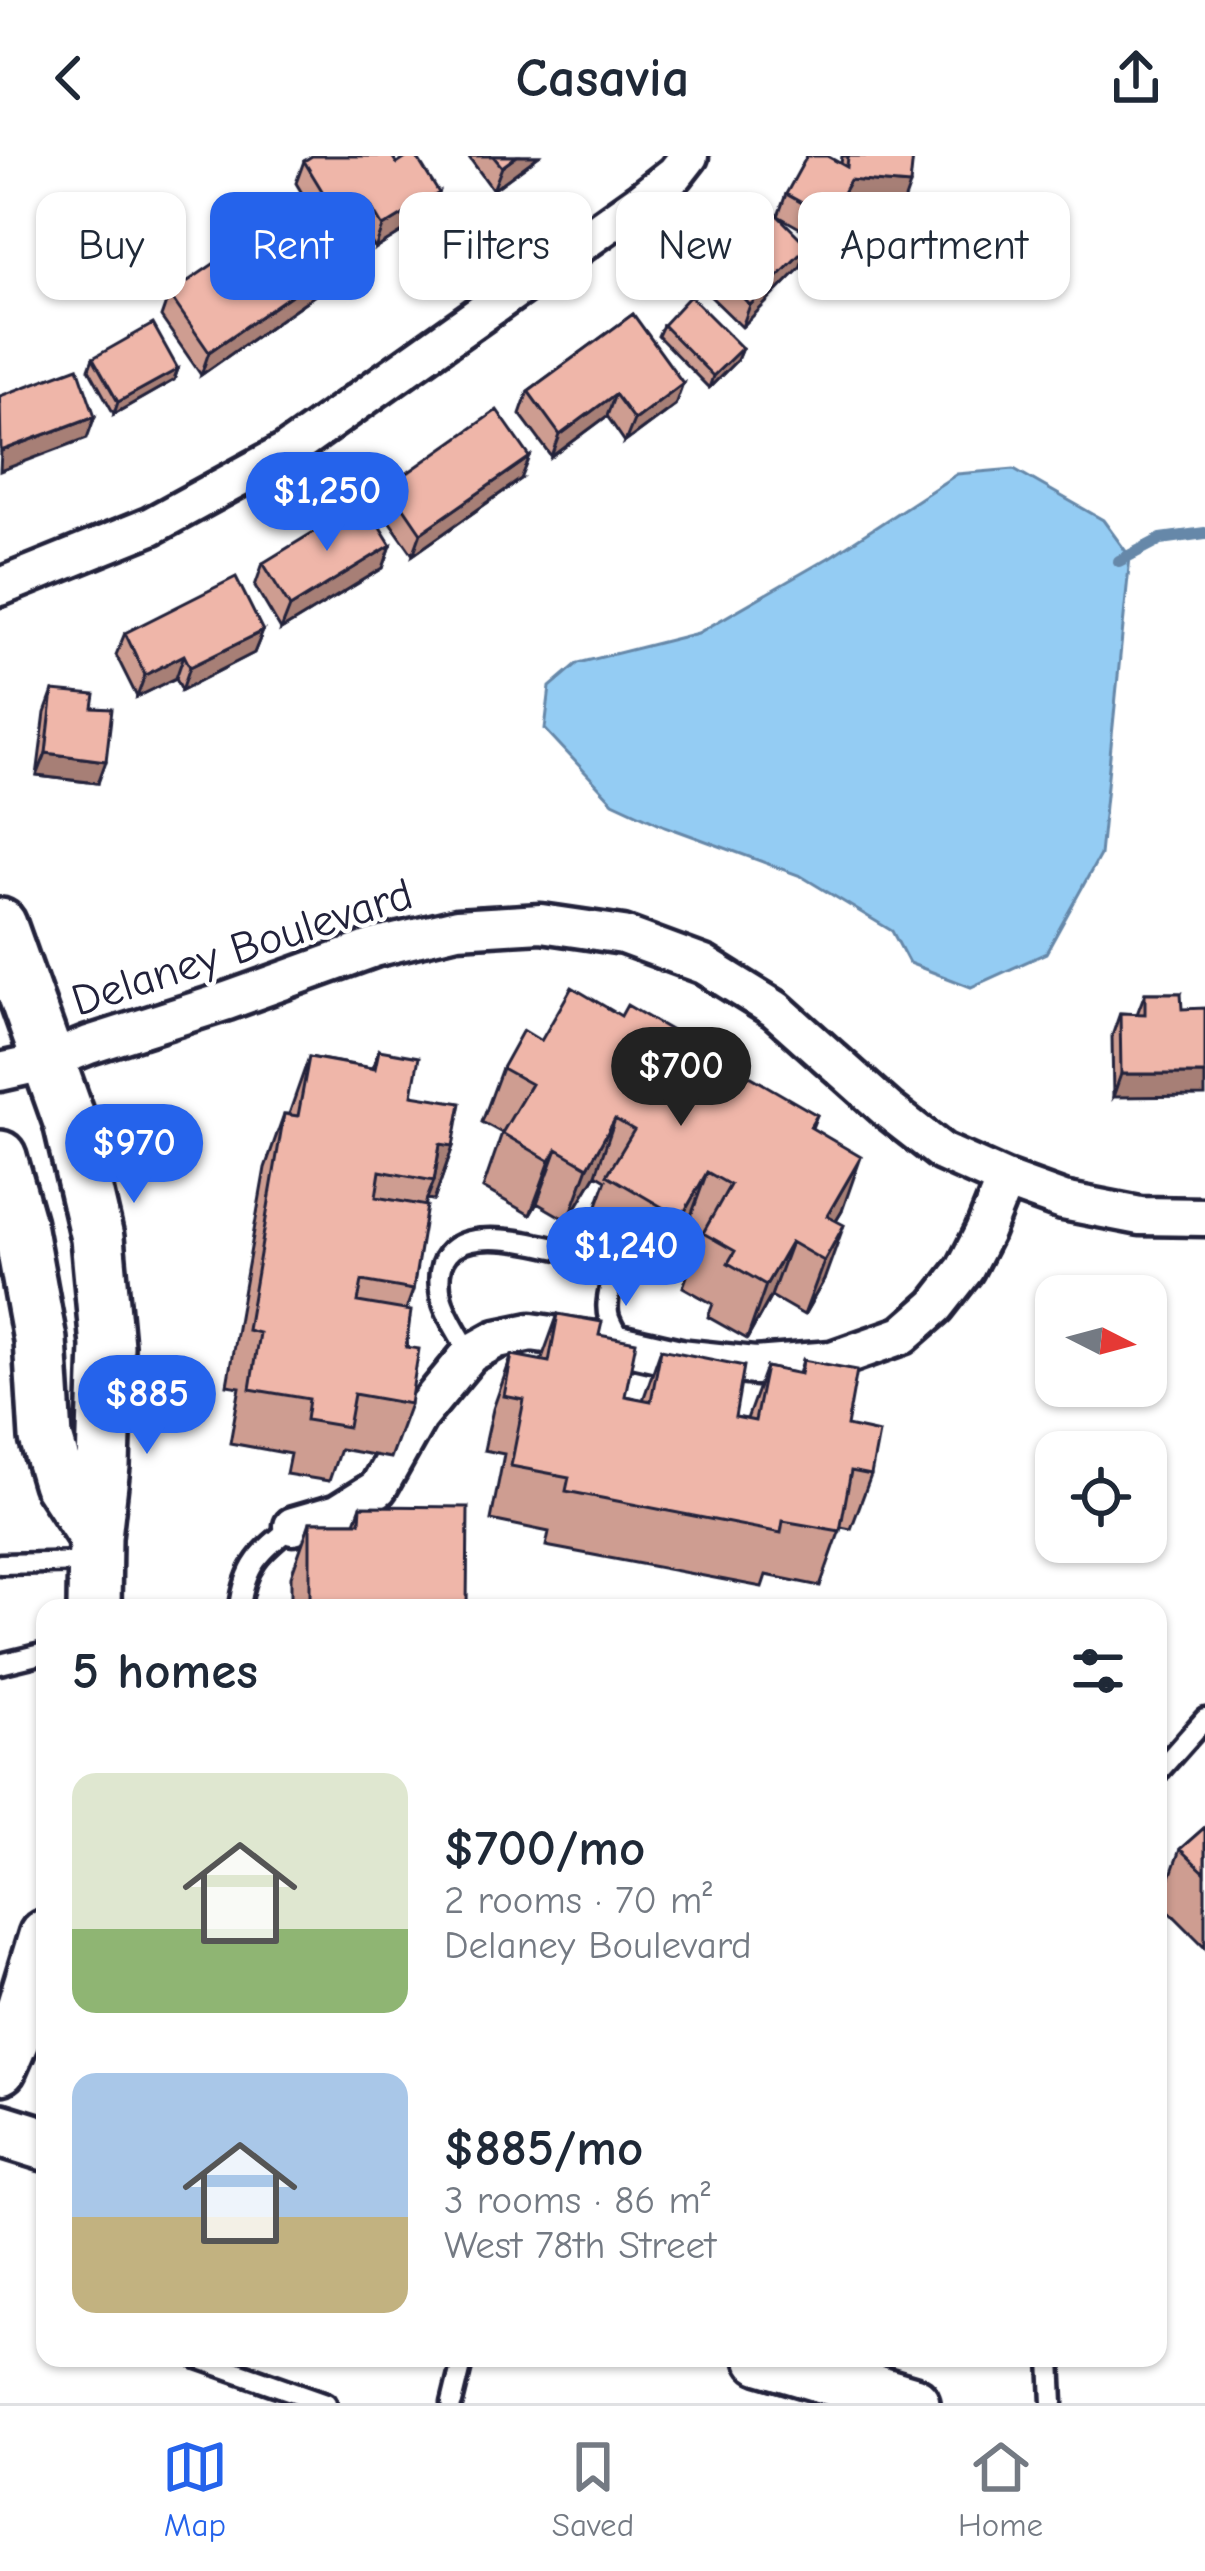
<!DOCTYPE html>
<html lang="en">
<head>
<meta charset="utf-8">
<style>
  body { margin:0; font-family:"Comic Neue",sans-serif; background:#f2f2f3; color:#1f2937; height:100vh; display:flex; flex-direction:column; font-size:45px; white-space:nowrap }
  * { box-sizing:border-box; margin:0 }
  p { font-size:39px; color:#747a83 }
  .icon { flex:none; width:66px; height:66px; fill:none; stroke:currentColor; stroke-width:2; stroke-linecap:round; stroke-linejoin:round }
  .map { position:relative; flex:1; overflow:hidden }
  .details { position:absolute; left:36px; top:1443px; width:1131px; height:768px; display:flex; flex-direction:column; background:#fff; border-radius:24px; box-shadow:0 3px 9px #0004 }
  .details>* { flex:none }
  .guide { position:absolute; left:36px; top:36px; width:1134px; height:108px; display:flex; gap:24px }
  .needle { width:78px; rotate:96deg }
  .fabs { position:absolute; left:1035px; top:1119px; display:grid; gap:24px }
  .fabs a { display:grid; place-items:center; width:132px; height:132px; border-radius:24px; background:#fff; box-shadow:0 3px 9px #0004; font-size:60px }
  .price { position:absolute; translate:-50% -102px; padding:0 27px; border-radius:42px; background:#2563eb; color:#fff; font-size:39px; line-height:78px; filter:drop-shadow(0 3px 6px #0008) }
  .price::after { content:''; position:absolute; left:50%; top:72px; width:36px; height:27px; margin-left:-18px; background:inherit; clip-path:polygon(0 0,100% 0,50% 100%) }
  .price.selected { background:#222; color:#fff }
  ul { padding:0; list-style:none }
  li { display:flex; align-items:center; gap:36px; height:300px; padding:0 36px }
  li span { display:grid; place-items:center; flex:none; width:336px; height:240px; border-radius:24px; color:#555 }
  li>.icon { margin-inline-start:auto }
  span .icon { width:144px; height:144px; fill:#fffc; stroke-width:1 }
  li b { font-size:51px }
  h2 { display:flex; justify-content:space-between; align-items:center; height:144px; padding:0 36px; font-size:51px }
  .tag { padding:0 42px; border-radius:24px; background:#fff; box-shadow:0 3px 9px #0004; font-size:42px; line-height:108px }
  .tag.selected { background:#2563eb; color:#fff }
  header { display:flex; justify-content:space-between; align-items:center; height:156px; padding:0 36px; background:#fff; font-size:54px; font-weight:700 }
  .menu { display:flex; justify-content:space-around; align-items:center; height:168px; border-top:3px solid #e0e1e3; background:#fff; font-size:33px; color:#747a83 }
  .menu a { display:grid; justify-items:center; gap:6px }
  .menu .selected { color:#2563eb }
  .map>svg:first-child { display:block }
</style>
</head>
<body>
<header><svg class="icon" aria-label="back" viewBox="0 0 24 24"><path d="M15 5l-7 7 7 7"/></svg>Casavia<svg class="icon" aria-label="share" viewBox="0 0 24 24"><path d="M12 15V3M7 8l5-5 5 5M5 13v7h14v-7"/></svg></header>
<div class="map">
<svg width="1205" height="2247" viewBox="0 0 1205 2247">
  <rect width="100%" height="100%" fill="#fff"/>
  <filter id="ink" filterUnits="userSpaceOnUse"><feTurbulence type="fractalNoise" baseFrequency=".00833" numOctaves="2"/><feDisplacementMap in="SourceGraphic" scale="24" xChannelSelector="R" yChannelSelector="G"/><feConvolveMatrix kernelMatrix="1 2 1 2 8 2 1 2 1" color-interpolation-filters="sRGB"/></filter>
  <g filter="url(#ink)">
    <!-- water -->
    <path fill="#94ccf3" stroke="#6688a9" stroke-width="3" d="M 1014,313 L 1103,364 L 1130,401 L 1100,699 L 1046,797 L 971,831 L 909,807 L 892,775 L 801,720 L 665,670 L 613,646 L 545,573 L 550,531 L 578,507 L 698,477 L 830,401 L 957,318 Z"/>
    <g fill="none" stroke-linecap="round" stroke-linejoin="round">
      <!-- stream -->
      <path stroke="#6688a9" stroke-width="12" d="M 1119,405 L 1161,383 L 1205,377"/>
      <defs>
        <path id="lane" d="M 470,1198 C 461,1181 445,1159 441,1140 C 424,1049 547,1092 593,1101 C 627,1116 601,1136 609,1162 C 612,1171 619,1181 623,1189
          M 0,1408 L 91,1406
          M 240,1452 C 245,1409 260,1396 293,1370
          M 0,1508 L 45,1497
          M 1158,1616 L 1205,1563
          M 198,2202 L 326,2247
          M 1051,2202 L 1053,2247
          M 452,2247 L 463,2202"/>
        <path id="street" d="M 0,431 L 151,370 L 285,297 L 642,44 L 675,18 L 689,0
          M 0,916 L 49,905 L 89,889 L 227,845 L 374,792 L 457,772 L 541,767 L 623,779 L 704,809 L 775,853 L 888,954 L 942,996 L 1005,1024 L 1063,1045 L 1140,1060 L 1205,1061
          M 293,1370 L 338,1357 L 378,1332 L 418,1261 L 470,1198 L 497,1183 L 531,1176 L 623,1189 L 680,1202 L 755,1210 L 832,1204 L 903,1179 L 936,1150 L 965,1113 L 984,1076 L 1005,1024"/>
        <path id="secondary" d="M 0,769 L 70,966 L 97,1082 L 107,1190 L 103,1310 L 95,1381 L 94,1452
          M 0,1001 L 19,1068 L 40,1184 L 46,1282 L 59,1326 L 95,1381
          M 0,1912 L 16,1875 L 45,1780
          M 0,1974 L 45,1988
          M 762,2202 L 913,2247"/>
      </defs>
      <!-- lane casing -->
      <use href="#lane" stroke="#22223b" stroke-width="27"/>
      <!-- street casing -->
      <use href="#street" stroke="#22223b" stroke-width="45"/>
      <!-- secondary casing -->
      <use href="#secondary" stroke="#22223b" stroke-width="60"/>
      <!-- lane -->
      <use href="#lane" stroke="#fff" stroke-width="18"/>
      <!-- street -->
      <use href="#street" stroke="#fff" stroke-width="36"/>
      <!-- secondary -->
      <use href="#secondary" stroke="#fff" stroke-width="51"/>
    </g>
    <!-- wall -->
    <path fill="#ce9d91" stroke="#22223b" stroke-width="3" d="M 468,0 L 539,0 L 493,34 Z
      M 842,0 L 913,0 L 902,52 L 842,46 L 821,84 L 780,61 L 800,112 L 742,171 L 704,134 L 713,111 L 778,60 L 786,38 L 841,8 Z
      M 304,5 L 397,8 L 439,37 L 430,59 L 375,93 L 362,71 L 333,89 L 296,27 Z
      M 242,113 L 323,117 L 315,139 L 201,219 L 161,161 L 169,138 Z
      M 633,158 L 675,249 L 625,286 L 607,260 L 552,301 L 520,258 L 528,235 Z
      M 663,169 L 742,192 L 737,204 L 709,232 L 658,180 Z
      M 93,202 L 178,213 L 174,224 L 114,258 L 89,213 Z
      M 521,323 L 413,399 L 380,352 L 389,330 Z
      M 391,389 L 383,412 L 281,474 L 255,430 L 263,407 Z
      M 263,475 L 254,497 L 182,534 L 176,522 L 137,541 L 116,499 L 125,477 Z
      M 53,535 L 93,552 L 98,627 L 37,620 L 45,557 Z
      M 1145,837 L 1181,837 L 1113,941 L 1112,880 L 1120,857 L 1137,858 Z
      M 621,860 L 817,959 L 812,972 L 842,1055 L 836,1065 L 824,1124 L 804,1159 L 771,1140 L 747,1183 L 708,1161 L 713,1148 L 683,1131 L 702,1079 L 687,1071 L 661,1116 L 588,1074 L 606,1024 L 596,1018 L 568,1065 L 537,1047 L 530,1059 L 483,1032 L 502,977 L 482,966 L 502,912 L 541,885 Z
      M 379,894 L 453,990 L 434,1044 L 427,1043 L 425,1050 L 413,1134 L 406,1154 L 410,1248 L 390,1302 L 340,1293 L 329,1325 L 286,1318 L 290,1298 L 230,1287 L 240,1231 L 227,1229 L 265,1012 L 284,958 L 289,958 L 309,901 L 372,912 Z
      M 558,1158 L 599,1179 L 625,1240 L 643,1244 L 661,1193 L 735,1261 L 747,1263 L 766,1211 L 799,1218 L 803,1204 L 847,1270 L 871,1319 L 851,1373 L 841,1371 L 820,1430 L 766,1419 L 762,1431 L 546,1390 L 549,1376 L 491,1364 L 504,1298 L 484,1294 L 493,1253 L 512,1199 L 541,1205 Z
      M 361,1350 L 467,1452 L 291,1452 L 291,1420 L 310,1366 L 355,1366 Z
      M 1205,1671 L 1205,1791 L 1161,1747 L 1180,1693 Z"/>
    <!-- shaded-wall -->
    <path fill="#a77f76" stroke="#22223b" stroke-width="3" d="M 517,0 L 539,0 L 493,34 L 502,11 Z
      M 850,24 L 910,29 L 902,52 L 842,46 L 821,84 L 829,62 Z
      M 439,37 L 430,59 L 375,93 L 383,71 Z
      M 370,49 L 362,71 L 333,89 L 341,66 Z
      M 808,90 L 800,112 L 742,171 L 750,149 Z
      M 323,117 L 315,139 L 201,219 L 209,196 Z
      M 742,192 L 737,204 L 709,232 L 713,220 Z
      M 178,213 L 174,224 L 114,258 L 118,246 Z
      M 683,227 L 675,249 L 625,286 L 634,264 Z
      M 615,238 L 607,260 L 552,301 L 560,279 Z
      M 95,260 L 87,282 L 0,315 L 1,295 Z
      M 530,301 L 521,323 L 413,399 L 421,377 Z
      M 391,389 L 383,412 L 281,474 L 290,451 Z
      M 263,475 L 254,497 L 182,534 L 190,511 Z
      M 184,499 L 176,522 L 137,541 L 145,519 Z
      M 46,597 L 106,605 L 98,627 L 37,620 Z
      M 1121,918 L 1205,918 L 1205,940 L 1113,941 Z
      M 615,963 L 596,1018 L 568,1065 L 588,1011 Z
      M 440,988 L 453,990 L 434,1044 L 427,1043 L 434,1025 Z
      M 557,993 L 537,1047 L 530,1059 L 550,1005 Z
      M 861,1001 L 842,1055 L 815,1100 L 827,1060 Z
      M 707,1016 L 687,1071 L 661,1116 L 681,1062 Z
      M 844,1069 L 824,1124 L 804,1159 L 824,1105 Z
      M 791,1086 L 771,1140 L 747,1183 L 766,1129 Z"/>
    <!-- building -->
    <path fill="#efb6a9" stroke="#22223b" stroke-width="3" d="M 312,0 L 392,0 L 397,8 L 409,0 L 416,0 L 439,37 L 383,71 L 370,49 L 341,66 L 304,5 Z
      M 493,0 L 517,0 L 502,11 Z
      M 807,0 L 827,0 L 847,11 L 848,0 L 913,0 L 910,29 L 850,24 L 829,62 L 786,38 Z
      M 770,52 L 808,90 L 750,149 L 713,111 Z
      M 295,76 L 323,117 L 209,196 L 169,138 L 231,96 L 242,113 Z
      M 690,140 L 742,192 L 713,220 L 663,169 Z
      M 633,158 L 683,227 L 634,264 L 615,238 L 560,279 L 528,235 Z
      M 153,168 L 178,213 L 118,246 L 93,202 Z
      M 78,211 L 95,260 L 1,295 L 0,240 Z
      M 497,254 L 530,301 L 421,377 L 389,330 Z
      M 364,345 L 391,389 L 290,451 L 263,407 Z
      M 236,421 L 263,475 L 190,511 L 184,499 L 145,519 L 125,477 Z
      M 53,535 L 95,539 L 93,552 L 112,553 L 106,605 L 46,597 Z
      M 572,831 L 621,860 L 627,849 L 817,959 L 810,971 L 861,1001 L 827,1060 L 844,1069 L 824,1105 L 791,1086 L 766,1129 L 728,1107 L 735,1095 L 703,1077 L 730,1029 L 707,1016 L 681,1062 L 607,1019 L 634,974 L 615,963 L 588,1011 L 557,993 L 550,1005 L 502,977 L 531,928 L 502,912 L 523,874 L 541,885 Z
      M 1145,837 L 1181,837 L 1182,853 L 1205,852 L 1205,918 L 1121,918 L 1120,857 L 1145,858 Z
      M 379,894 L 419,901 L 412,939 L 461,947 L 453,990 L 440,988 L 434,1025 L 380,1015 L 376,1041 L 427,1050 L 413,1134 L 362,1125 L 358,1146 L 411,1155 L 406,1191 L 419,1193 L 410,1248 L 354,1238 L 348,1271 L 306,1264 L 309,1243 L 250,1233 L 259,1177 L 247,1174 L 284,958 L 298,960 L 309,901 L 375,913 Z
      M 558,1158 L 602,1166 L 599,1179 L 636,1186 L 625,1240 L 651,1245 L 661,1193 L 744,1210 L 735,1261 L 755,1265 L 766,1211 L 801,1218 L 803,1204 L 857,1214 L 847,1270 L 879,1277 L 871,1319 L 851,1315 L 840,1375 L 783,1365 L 781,1377 L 566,1335 L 569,1321 L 511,1310 L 524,1244 L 504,1240 L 512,1199 L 549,1206 Z
      M 361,1350 L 468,1351 L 467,1452 L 310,1452 L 310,1366 L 360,1366 Z
      M 1205,1671 L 1205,1717 L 1180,1693 Z"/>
  </g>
  <g text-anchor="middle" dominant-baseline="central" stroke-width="9" stroke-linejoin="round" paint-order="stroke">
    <!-- street labels -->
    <g font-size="45" fill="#22223b" stroke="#fff">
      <text transform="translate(242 791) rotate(-18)">Delaney Boulevard</text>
    </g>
  </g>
</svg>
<div class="fabs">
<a><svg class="needle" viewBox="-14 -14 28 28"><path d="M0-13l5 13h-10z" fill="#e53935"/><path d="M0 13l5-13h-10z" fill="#747a83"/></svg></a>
<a><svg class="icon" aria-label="locate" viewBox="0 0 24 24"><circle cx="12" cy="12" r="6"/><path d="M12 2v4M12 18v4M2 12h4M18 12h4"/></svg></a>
</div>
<b class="price" style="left:327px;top:398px">$1,250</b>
<b class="price selected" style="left:681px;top:973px">$700</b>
<b class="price" style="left:134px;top:1050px">$970</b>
<b class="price" style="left:626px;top:1153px">$1,240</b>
<b class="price" style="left:147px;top:1301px">$885</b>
<div class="guide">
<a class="tag">Buy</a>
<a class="tag selected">Rent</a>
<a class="tag">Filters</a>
<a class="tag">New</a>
<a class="tag">Apartment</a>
</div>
<section class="details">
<h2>5 homes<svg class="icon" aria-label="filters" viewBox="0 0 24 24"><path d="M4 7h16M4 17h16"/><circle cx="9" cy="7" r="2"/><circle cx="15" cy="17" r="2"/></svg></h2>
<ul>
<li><span style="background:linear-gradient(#dfe7d0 65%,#8fb573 0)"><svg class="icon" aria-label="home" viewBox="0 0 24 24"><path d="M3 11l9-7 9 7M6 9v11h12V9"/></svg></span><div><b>$700/mo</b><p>2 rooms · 70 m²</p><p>Delaney Boulevard</p></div></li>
<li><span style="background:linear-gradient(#a9c7e8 60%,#c2b280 0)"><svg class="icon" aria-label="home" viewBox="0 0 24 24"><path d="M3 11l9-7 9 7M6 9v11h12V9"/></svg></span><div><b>$885/mo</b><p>3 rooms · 86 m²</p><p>West 78th Street</p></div></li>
</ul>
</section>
</div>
<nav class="menu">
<a class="selected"><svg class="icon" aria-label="map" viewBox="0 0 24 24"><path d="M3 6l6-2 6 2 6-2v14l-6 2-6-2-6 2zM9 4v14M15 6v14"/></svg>Map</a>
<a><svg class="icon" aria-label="saved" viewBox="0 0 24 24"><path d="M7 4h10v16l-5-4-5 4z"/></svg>Saved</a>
<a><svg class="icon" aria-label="home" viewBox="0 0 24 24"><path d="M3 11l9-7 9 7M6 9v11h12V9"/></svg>Home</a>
</nav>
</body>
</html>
